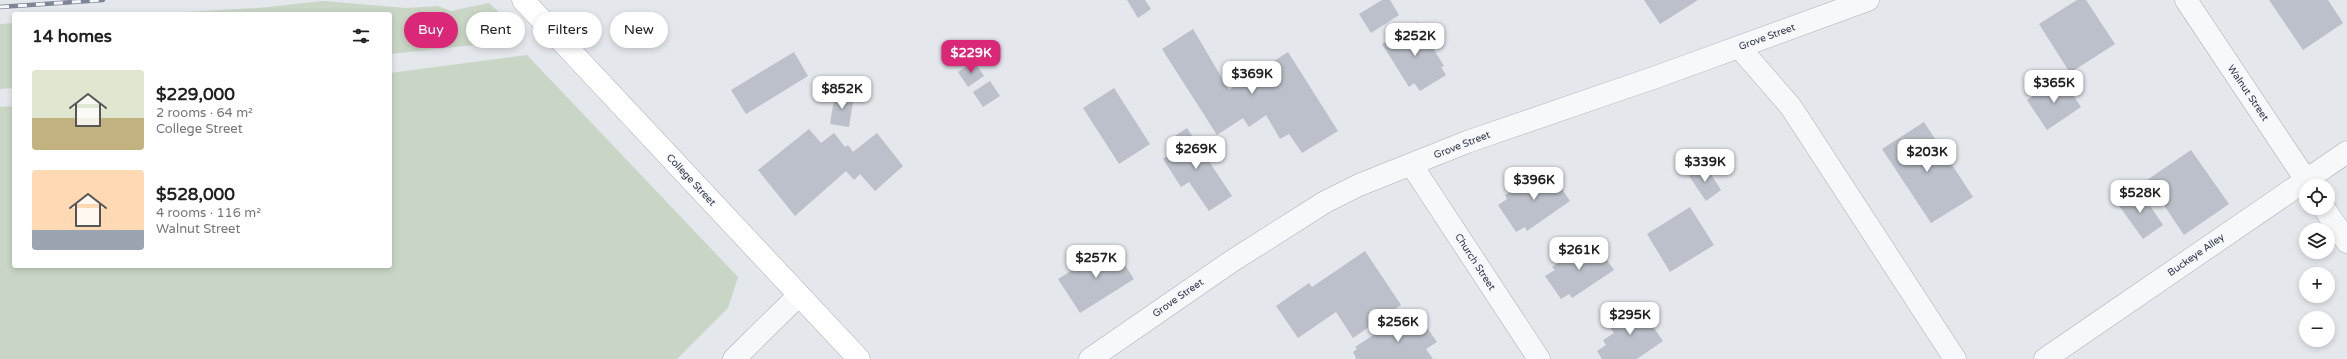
<!DOCTYPE html>
<html lang="en">
<head>
<meta charset="utf-8">
<style>
  body { margin:0; font-family:"Varela Round",sans-serif; background:#f2f2f2; color:#222; height:100vh; display:flex; flex-direction:column; font-size:15px; white-space:nowrap }
  * { box-sizing:border-box; margin:0 }
  p { font-size:13px; color:#767676 }
  .icon { flex:none; width:22px; height:22px; fill:none; stroke:currentColor; stroke-width:2; stroke-linecap:round; stroke-linejoin:round }
  .map { position:relative; flex:1; overflow:hidden }
  .panel { position:absolute; left:12px; top:12px; width:380px; height:256px; display:flex; flex-direction:column; background:#fff; border-radius:4px; box-shadow:0 2px 6px #0003 }
  .panel>* { flex:none }
  .hud { position:absolute; left:404px; top:12px; width:380px; height:36px; display:flex; gap:8px }
  .controls { position:absolute; left:2299px; top:179px; display:grid; gap:8px }
  .controls a { display:grid; place-items:center; width:36px; height:36px; border-radius:50%; background:#fff; box-shadow:0 2px 6px #0003; font-size:20px }
  .price { position:absolute; translate:-50% -34px; padding:0 9px; border-radius:8px; background:#fff; color:#222; font-size:13px; line-height:26px; filter:drop-shadow(0 1px 2px #0008) }
  .price::after { content:''; position:absolute; left:50%; top:24px; width:12px; height:9px; margin-left:-6px; background:inherit; clip-path:polygon(0 0,100% 0,50% 100%) }
  .price.active { background:#db2777; color:#fff }
  ul { padding:0; list-style:none }
  li { display:flex; align-items:center; gap:12px; height:100px; padding:0 20px }
  li span { display:grid; place-items:center; flex:none; width:112px; height:80px; border-radius:4px; color:#555 }
  li>.icon { margin-inline-start:auto }
  span .icon { width:48px; height:48px; fill:#fffc; stroke-width:1 }
  li b { font-size:17px }
  h2 { display:flex; justify-content:space-between; align-items:center; height:48px; padding:0 20px; font-size:17px }
  .chip { padding:0 14px; border-radius:18px; background:#fff; box-shadow:0 2px 6px #0003; font-size:14px; line-height:36px }
  .chip.active { background:#db2777; color:#fff }
  .map>svg:first-child { display:block }
</style>
</head>
<body>
<div class="map">
<svg width="2347" height="359" viewBox="0 0 2347 359">
  <rect width="100%" height="100%" fill="#e4e7ec"/>
  <!-- green -->
  <path fill="#c9d6c5" d="M 323,1 L 406,8 L 438,6 L 451,11 L 489,3 C 498,12 519,26 515,40 L 512,41 L 390,54 L 390,14 L 150,14 L 258,8 Z
    M 14,23 L 14,88 L 0,89 L 0,24 Z
    M 527,55 L 738,277 L 728,308 L 677,359 L 0,359 L 0,107 L 14,106 L 14,266 L 390,266 L 390,73 Z"/>
  <!-- building -->
  <path fill="#bbc0ca" d="M 1127,0 L 1145,0 L 1151,9 L 1138,18 Z
    M 1382,0 L 1390,0 L 1399,15 L 1371,33 L 1359,14 Z
    M 1644,0 L 1698,0 L 1660,24 Z
    M 2077,0 L 2086,0 L 2115,44 L 2070,73 L 2039,24 Z
    M 2269,0 L 2328,0 L 2343,23 L 2303,50 Z
    M 1417,22 L 1444,66 L 1441,67 L 1446,75 L 1420,91 L 1414,83 L 1409,87 L 1382,44 Z
    M 1193,29 L 1229,90 L 1288,52 L 1338,131 L 1302,153 L 1289,134 L 1280,139 L 1266,115 L 1249,127 L 1243,118 L 1217,135 L 1162,49 Z
    M 794,52 L 808,76 L 746,114 L 731,90 Z
    M 974,61 L 984,76 L 968,87 L 958,72 Z
    M 2061,77 L 2081,107 L 2047,130 L 2027,100 Z
    M 990,81 L 1000,96 L 983,107 L 973,92 Z
    M 1114,88 L 1150,144 L 1119,164 L 1083,108 Z
    M 835,93 L 854,96 L 849,127 L 830,124 Z
    M 1924,122 L 1973,197 L 1931,223 L 1882,149 Z
    M 1187,128 L 1232,196 L 1209,211 L 1189,182 L 1181,187 L 1163,159 L 1176,150 L 1169,140 Z
    M 809,129 L 821,143 L 834,133 L 845,147 L 848,145 L 853,152 L 877,133 L 903,166 L 875,191 L 860,174 L 854,180 L 846,171 L 795,216 L 758,170 Z
    M 2191,150 L 2229,204 L 2184,235 L 2147,180 Z
    M 1705,165 L 1721,190 L 1706,201 L 1689,176 Z
    M 1547,167 L 1570,201 L 1527,231 L 1525,227 L 1516,232 L 1498,205 L 1507,199 L 1505,195 Z
    M 2138,188 L 2163,225 L 2143,239 L 2117,203 Z
    M 1690,207 L 1714,245 L 1670,272 L 1647,234 Z
    M 1592,239 L 1614,270 L 1572,298 L 1569,294 L 1561,299 L 1545,276 L 1555,270 L 1552,267 Z
    M 1112,245 L 1134,279 L 1080,313 L 1058,279 Z
    M 1365,251 L 1401,305 L 1353,338 L 1336,312 L 1298,338 L 1276,306 L 1309,283 L 1312,287 Z
    M 1637,303 L 1663,341 L 1637,359 L 1602,359 L 1597,351 L 1606,345 L 1603,340 L 1614,333 L 1607,323 Z
    M 1404,315 L 1413,329 L 1423,322 L 1437,342 L 1426,349 L 1433,359 L 1355,359 L 1356,358 L 1353,352 L 1357,349 L 1355,347 Z"/>
  <g fill="none" stroke-linecap="round" stroke-linejoin="round">
    <defs>
      <path id="service" d="M 1739,47 L 1791,107 L 1955,359
        M 734,359 L 799,295
        M 2045,359 L 2347,152"/>
      <path id="minor" d="M 2186,0 L 2310,186
        M 1411,164 L 1539,359
        M 2324,208 L 2347,242
        M 1090,359 L 1232,261 L 1325,202 L 1359,185 L 1467,142 L 1656,77 L 1868,0"/>
      <path id="secondary" d="M 523,0 L 859,359"/>
    </defs>
    <!-- service casing -->
    <use href="#service" stroke="#a9aeb7" stroke-width="23"/>
    <!-- minor casing -->
    <use href="#minor" stroke="#a9aeb7" stroke-width="23"/>
    <!-- secondary casing -->
    <use href="#secondary" stroke="#a9aeb7" stroke-width="23"/>
    <!-- service -->
    <use href="#service" stroke="#f7f8fa" stroke-width="22"/>
    <!-- minor -->
    <use href="#minor" stroke="#f7f8fa" stroke-width="22"/>
    <!-- secondary -->
    <use href="#secondary" stroke="#fff" stroke-width="22"/>
    <defs>
      <path id="rail" d="M 0,7 L 103,0"/>
    </defs>
    <!-- rail casing -->
    <use href="#rail" stroke="#7d8696" stroke-width="4.5"/>
    <!-- rail -->
    <use href="#rail" stroke="#f4f6f9" stroke-width="3" stroke-dasharray="9" stroke-linecap="butt"/>
  </g>
  <g text-anchor="middle" dominant-baseline="central" stroke-width="3" stroke-linejoin="round" paint-order="stroke">
    <!-- street labels -->
    <g font-size="10" fill="#2b3445" stroke="#f4f6f9">
      <text transform="translate(1767 37) rotate(-20)">Grove Street</text>
      <text transform="translate(2248 93) rotate(56)">Walnut Street</text>
      <text transform="translate(1462 145) rotate(-21)">Grove Street</text>
      <text transform="translate(691 180) rotate(47)">College Street</text>
      <text transform="translate(2196 255) rotate(-35)">Buckeye Alley</text>
      <text transform="translate(1475 262) rotate(57)">Church Street</text>
      <text transform="translate(1178 298) rotate(-35)">Grove Street</text>
    </g>
  </g>
</svg>
<div class="controls">
<a><svg class="icon" aria-label="locate" viewBox="0 0 24 24"><circle cx="12" cy="12" r="6"/><path d="M12 2v4M12 18v4M2 12h4M18 12h4"/></svg></a>
<a><svg class="icon" aria-label="layers" viewBox="0 0 24 24"><path d="M12 4l9 5-9 5-9-5zM3 14l9 5 9-5"/></svg></a>
<a>+</a>
<a>−</a>
</div>
<b class="price" style="left:1415px;top:57px">$252K</b>
<b class="price active" style="left:971px;top:74px">$229K</b>
<b class="price" style="left:1252px;top:95px">$369K</b>
<b class="price" style="left:2054px;top:104px">$365K</b>
<b class="price" style="left:842px;top:110px">$852K</b>
<b class="price" style="left:1196px;top:170px">$269K</b>
<b class="price" style="left:1927px;top:173px">$203K</b>
<b class="price" style="left:1705px;top:183px">$339K</b>
<b class="price" style="left:1534px;top:201px">$396K</b>
<b class="price" style="left:2140px;top:214px">$528K</b>
<b class="price" style="left:1579px;top:271px">$261K</b>
<b class="price" style="left:1096px;top:279px">$257K</b>
<b class="price" style="left:1630px;top:336px">$295K</b>
<b class="price" style="left:1398px;top:343px">$256K</b>
<div class="hud">
<a class="chip active">Buy</a>
<a class="chip">Rent</a>
<a class="chip">Filters</a>
<a class="chip">New</a>
</div>
<section class="panel">
<h2>14 homes<svg class="icon" aria-label="filters" viewBox="0 0 24 24"><path d="M4 7h16M4 17h16"/><circle cx="9" cy="7" r="2"/><circle cx="15" cy="17" r="2"/></svg></h2>
<ul>
<li><span style="background:linear-gradient(#dfe7d0 60%,#c2b280 0)"><svg class="icon" aria-label="home" viewBox="0 0 24 24"><path d="M3 11l9-7 9 7M6 9v11h12V9"/></svg></span><div><b>$229,000</b><p>2 rooms · 64 m²</p><p>College Street</p></div></li>
<li><span style="background:linear-gradient(#ffd9b3 75%,#9aa5b1 0)"><svg class="icon" aria-label="home" viewBox="0 0 24 24"><path d="M3 11l9-7 9 7M6 9v11h12V9"/></svg></span><div><b>$528,000</b><p>4 rooms · 116 m²</p><p>Walnut Street</p></div></li>
</ul>
</section>
</div>
</body>
</html>
